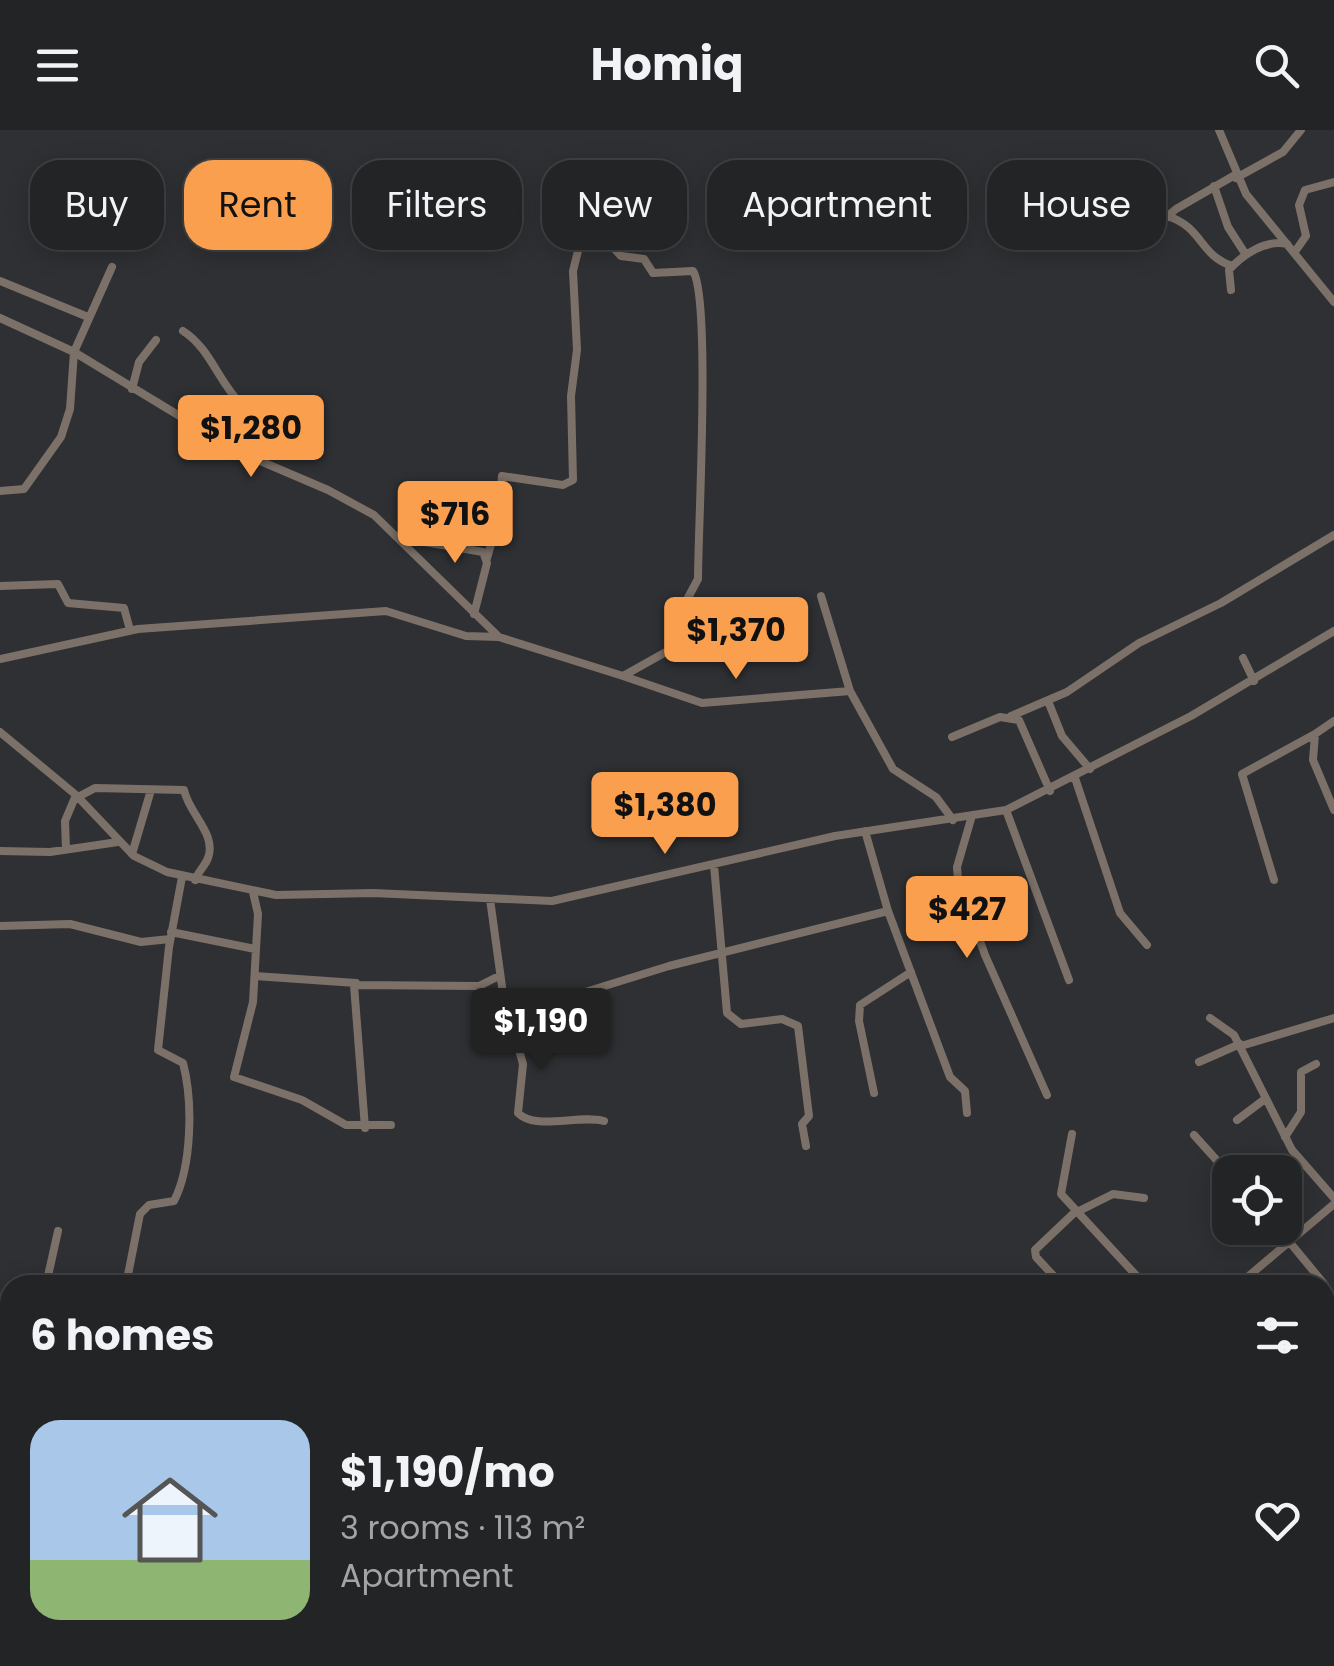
<!DOCTYPE html>
<html lang="en">
<head>
<meta charset="utf-8">
<style>
  body { margin:0; font-family:Poppins,sans-serif; background:#2f3032; color:#f1f3f6; height:100vh; display:flex; flex-direction:column; font-size:38px; white-space:nowrap }
  * { box-sizing:border-box; margin:0 }
  p { font-size:32px; color:#a3a4a7 }
  .icon { flex:none; width:55px; height:55px; fill:none; stroke:currentColor; stroke-width:2; stroke-linecap:round; stroke-linejoin:round }
  .map { position:relative; flex:1; overflow:hidden }
  .sheet { position:absolute; left:0px; top:1145px; width:1335px; height:392px; display:flex; flex-direction:column; background:#232426; border-radius:30px 30px 0 0; box-shadow:0 5px 25px #0003,0 0 0 2px #404143 }
  .sheet>* { flex:none }
  .guide { position:absolute; left:30px; top:30px; width:1275px; height:90px; display:flex; gap:20px }
  .controls { position:absolute; left:1212px; top:1025px; display:grid; gap:20px }
  .controls a { display:grid; place-items:center; width:90px; height:90px; border-radius:20px; background:#232426; box-shadow:0 5px 25px #0003,0 0 0 2px #404143; font-size:50px }
  .price { position:absolute; translate:-50% -85px; padding:0 22px; border-radius:10px; background:#fa9f4e; color:#111; font-size:32px; line-height:65px; filter:drop-shadow(0 2px 5px #0008) }
  .price::after { content:''; position:absolute; left:50%; top:60px; width:30px; height:22px; margin-left:-15px; background:inherit; clip-path:polygon(0 0,100% 0,50% 100%) }
  .price.current { background:#222; color:#fff }
  ul { padding:0; list-style:none }
  li { display:flex; align-items:center; gap:30px; height:250px; padding:0 30px }
  li+li { border-top:2px solid #404143 }
  li span { display:grid; place-items:center; flex:none; width:280px; height:200px; border-radius:30px; color:#555 }
  li>.icon { margin-inline-start:auto }
  span .icon { width:120px; height:120px; fill:#fffc; stroke-width:1 }
  li b { font-size:42px }
  h2 { display:flex; justify-content:space-between; align-items:center; height:120px; padding:0 30px; font-size:42px }
  .tag { padding:0 35px; border-radius:30px; background:#232426; box-shadow:0 5px 25px #0003,0 0 0 2px #404143; font-size:35px; line-height:90px }
  .tag.current { background:#fa9f4e; color:#111 }
  header { display:flex; justify-content:space-between; align-items:center; height:130px; padding:0 30px; background:#232426; font-size:45px; font-weight:700 }
  .map>svg:first-child { display:block }
</style>
</head>
<body>
<header><svg class="icon" aria-label="menu" viewBox="0 0 24 24"><path d="M4 6h16M4 12h16M4 18h16"/></svg>Homiq<svg class="icon" aria-label="search" viewBox="0 0 24 24"><circle cx="10" cy="10" r="6"/><path d="M15 15l6 6"/></svg></header>
<div class="map">
<svg width="1334" height="1536" viewBox="0 0 1334 1536">
  <rect width="100%" height="100%" fill="#2f3033"/>
  <g fill="none" stroke-linecap="round" stroke-linejoin="round">
    <!-- street -->
    <path stroke="#7c7168" stroke-width="8" d="M 1219,0 L 1246,64 L 1334,172
      M 1236,48 L 1283,22 L 1301,0
      M 1214,56 L 1228,97 L 1246,125
      M 1167,86 C 1203,97 1199,125 1232,136
      M 1133,114 L 1176,79 L 1235,45
      M 1294,123 L 1306,106 L 1299,75 L 1305,60 L 1334,52
      M 0,151 L 88,187
      M 1231,160 L 1229,140 C 1242,125 1266,109 1287,114
      M 0,188 L 74,222 L 239,322 L 328,360 L 374,385 L 499,507
      M 183,201 C 211,219 218,252 242,275 L 239,322
      M 132,259 L 139,232 L 156,210
      M 0,361 L 24,359 L 61,307 L 70,279 L 74,222 L 112,137
      M 401,408 L 483,422 L 487,433 L 474,484
      M 0,456 L 58,454 L 68,473 L 124,478 L 130,500
      M 821,466 L 850,561 L 893,639 L 936,667 L 953,690
      M 1243,528 L 1254,551
      M 0,529 L 138,499 L 386,481 L 466,506 L 499,507 L 623,546 L 682,513 L 683,477 L 698,449 C 698,400 711,169 693,141 L 653,143 L 644,129 L 621,126 L 601,104 L 581,109 L 573,141 L 577,220 L 571,266 L 573,350 L 563,355 L 502,346 L 498,391 L 487,428
      M 623,546 L 702,573 L 850,561
      M 1048,571 L 1062,606 L 1090,639
      M 1011,586 L 1067,562 L 1139,513 L 1221,473 L 1334,405
      M 1334,591 L 1315,604 L 1313,630 L 1334,680
      M 0,602 L 76,665 L 134,726 L 167,742 L 276,765 L 373,763 L 552,771 L 835,706 L 1006,680 L 1191,586 L 1334,501
      M 952,607 L 1000,587 L 1019,590 L 1050,661
      M 1075,648 L 1120,783 L 1147,815
      M 78,667 L 95,658 L 184,660 C 189,684 217,704 208,728 C 205,736 198,742 195,750
      M 1006,680 L 1069,850
      M 971,689 L 957,737 L 958,750 L 985,825 L 1047,965
      M 865,701 L 888,781 L 950,947 L 965,961 L 967,983
      M 66,719 L 65,691 L 76,665
      M 0,721 L 50,722 L 118,712
      M 132,724 L 151,660
      M 714,735 L 727,883 L 741,894 L 782,889 L 798,896 L 809,986 L 802,994 L 806,1016
      M 1274,750 L 1242,644 L 1315,604
      M 253,762 L 258,784 L 253,872 L 234,947 L 302,970 L 346,995 L 391,995
      M 490,769 L 503,864 L 523,934 L 518,983 C 535,1001 579,984 604,991
      M 0,796 L 70,794 L 141,812 L 170,809
      M 171,802 L 255,819
      M 255,846 L 356,853
      M 508,876 L 566,868 L 669,836 L 888,781
      M 1210,888 L 1234,905 L 1292,1020 L 1334,1068
      M 1241,916 L 1334,888
      M 1199,932 L 1240,914
      M 874,963 L 859,891 L 860,875 L 911,842
      M 1237,990 L 1265,969
      M 365,998 L 354,855 L 479,856 L 499,846
      M 1072,1004 L 1061,1064 L 1145,1155
      M 1194,1005 L 1230,1045
      M 1285,1007 L 1301,982 L 1301,942 L 1316,934
      M 1075,1083 L 1113,1064 L 1144,1068
      M 1272,1098 L 1285,1111
      M 1287,1109 L 1325,1155
      M 46,1155 L 58,1101
      M 126,1155 L 140,1084 L 149,1075 L 174,1071 C 192,1036 193,971 183,933 L 158,920 L 169,817 L 182,747
      M 1062,1155 L 1036,1127 L 1035,1120 L 1075,1082
      M 1238,1155 L 1334,1074
      M 0,1232 L 10,1256
      M 0,1290 L 10,1293
      M 1325,1360 L 1334,1369 L 1325,1376
      M 1327,1362 L 1334,1342
      M 1325,1527 L 1327,1536
      M 431,1528 L 443,1536
      M 544,1528 L 545,1536
      M 809,1528 L 810,1536
      M 933,1528 L 937,1536
      M 967,1528 L 968,1536
      M 1174,1528 L 1179,1536
      M 1259,1528 L 1265,1536
      M 727,1533 L 729,1536"/>
  </g>
</svg>
<div class="controls">
<a><svg class="icon" aria-label="locate" viewBox="0 0 24 24"><circle cx="12" cy="12" r="6"/><path d="M12 2v4M12 18v4M2 12h4M18 12h4"/></svg></a>
</div>
<b class="price" style="left:251px;top:350px">$1,280</b>
<b class="price" style="left:455px;top:436px">$716</b>
<b class="price" style="left:736px;top:552px">$1,370</b>
<b class="price" style="left:665px;top:727px">$1,380</b>
<b class="price" style="left:967px;top:831px">$427</b>
<b class="price current" style="left:541px;top:943px">$1,190</b>
<div class="guide">
<a class="tag">Buy</a>
<a class="tag current">Rent</a>
<a class="tag">Filters</a>
<a class="tag">New</a>
<a class="tag">Apartment</a>
<a class="tag">House</a>
</div>
<section class="sheet">
<h2>6 homes<svg class="icon" aria-label="filters" viewBox="0 0 24 24"><path d="M4 7h16M4 17h16"/><circle cx="9" cy="7" r="2"/><circle cx="15" cy="17" r="2"/></svg></h2>
<ul>
<li><span style="background:linear-gradient(#a9c7e8 70%,#8fb573 0)"><svg class="icon" aria-label="home" viewBox="0 0 24 24"><path d="M3 11l9-7 9 7M6 9v11h12V9"/></svg></span><div><b>$1,190/mo</b><p>3 rooms · 113 m²</p><p>Apartment</p></div><svg class="icon" aria-label="heart" viewBox="0 0 24 24"><path d="M12 20l-8-8c-3-5 5-10 8-4 3-6 11-1 8 4z"/></svg></li>
</ul>
</section>
</div>
</body>
</html>
